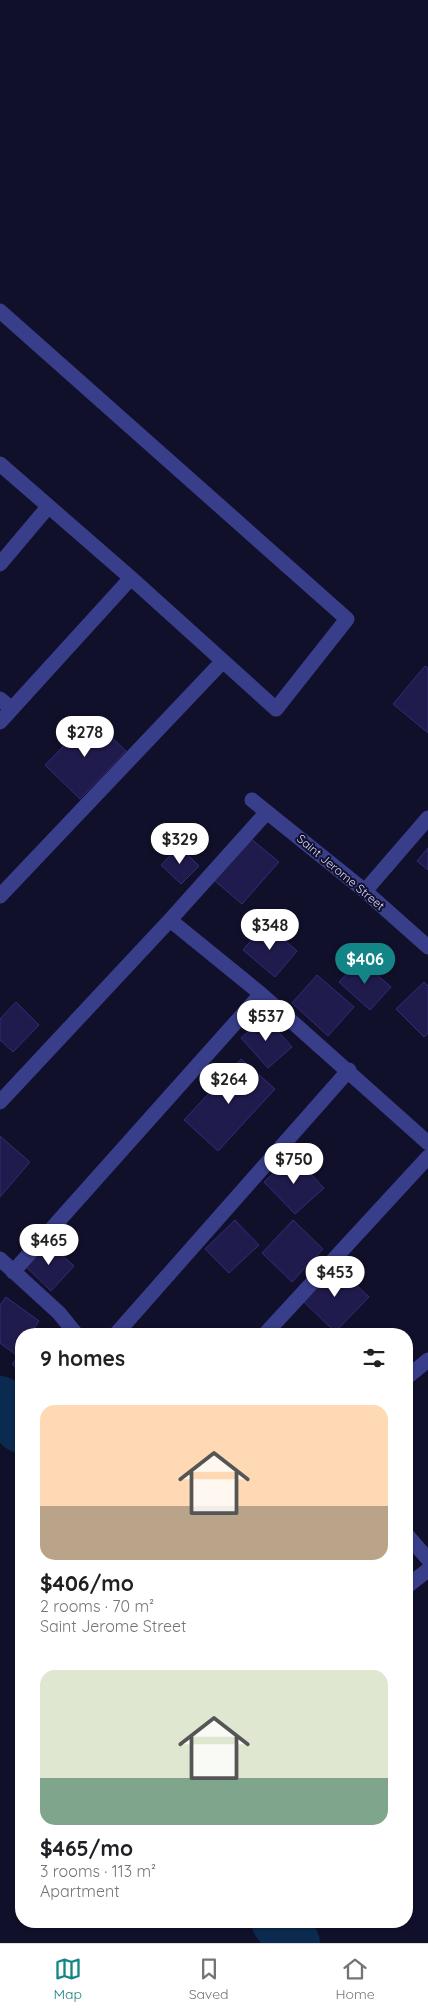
<!DOCTYPE html>
<html lang="en">
<head>
<meta charset="utf-8">
<style>
  body { margin:0; font-family:Quicksand,sans-serif; background:#f2f2f2; color:#202124; height:100vh; display:flex; flex-direction:column; font-size:19px; white-space:nowrap }
  * { box-sizing:border-box; margin:0 }
  p { font-size:16px; color:#757577 }
  .icon { flex:none; width:28px; height:28px; fill:none; stroke:currentColor; stroke-width:2; stroke-linecap:round; stroke-linejoin:round }
  .map { position:relative; flex:1; overflow:hidden }
  .side { position:absolute; left:15px; top:1328px; width:398px; height:600px; display:flex; flex-direction:column; background:#fff; border-radius:20px; box-shadow:0 1px 4px #0004 }
  .side>* { flex:none }
  .price { position:absolute; translate:-50% -42px; padding:0 11px; border-radius:18px; background:#fff; color:#222; font-size:16px; line-height:32px; filter:drop-shadow(0 1px 2px #0008) }
  .price::after { content:''; position:absolute; left:50%; top:30px; width:15px; height:11px; margin-left:-8px; background:inherit; clip-path:polygon(0 0,100% 0,50% 100%) }
  .price.on { background:#148586; color:#fff }
  ul { padding:0; list-style:none }
  li { display:grid; align-content:center; gap:10px; height:265px; padding:0 25px }
  li span { display:grid; place-items:center; height:155px; border-radius:15px; color:#555 }
  li>.icon { margin-inline-start:auto }
  span .icon { width:90px; height:90px; fill:#fffc; stroke-width:1 }
  li b { font-size:21px }
  h2 { display:flex; justify-content:space-between; align-items:center; height:60px; padding:0 25px; font-size:21px }
  .dock { display:flex; justify-content:space-around; align-items:center; height:70px; border-top:1px solid #e0e0e0; background:#fff; font-size:14px; color:#757577 }
  .dock a { display:grid; justify-items:center; gap:2px }
  .dock .on { color:#148586 }
  .map>svg:first-child { display:block }
</style>
</head>
<body>
<div class="map">
<svg width="428" height="1943" viewBox="0 0 428 1943">
  <rect width="100%" height="100%" fill="#11102b"/>
  <g fill="none" stroke-linecap="round" stroke-linejoin="round">
    <!-- river -->
    <path stroke="#0a2a4f" stroke-width="52" d="M 0,1402 L 21,1427
      M 277,1921 L 294,1943"/>
  </g>
  <!-- building -->
  <path fill="#201b4d" stroke="#332c79" d="M 425,666 L 428,668 L 428,733 L 393,704 Z
    M 91,718 L 126,751 L 80,799 L 45,765 Z
    M 250,838 L 279,862 L 242,904 L 214,880 Z
    M 179,846 L 199,866 L 181,884 L 161,865 Z
    M 428,848 L 428,870 L 417,861 Z
    M 265,924 L 297,951 L 275,977 L 243,950 Z
    M 360,960 L 391,987 L 370,1010 L 339,982 Z
    M 317,975 L 354,1007 L 328,1036 L 292,1003 Z
    M 424,982 L 428,986 L 428,1033 L 424,1037 L 396,1009 Z
    M 16,1002 L 39,1025 L 13,1052 L 0,1040 L 0,1019 Z
    M 265,1017 L 292,1047 L 268,1068 L 241,1038 Z
    M 241,1059 L 275,1089 L 218,1151 L 184,1120 Z
    M 0,1136 L 30,1162 L 0,1197 Z
    M 293,1155 L 324,1188 L 295,1214 L 264,1182 Z
    M 235,1220 L 259,1245 L 229,1273 L 205,1249 Z
    M 293,1220 L 323,1249 L 292,1282 L 262,1253 Z
    M 47,1241 L 74,1266 L 51,1291 L 24,1265 Z
    M 335,1265 L 369,1297 L 335,1332 L 302,1300 Z
    M 6,1297 L 39,1321 L 30,1334 L 21,1334 L 21,1345 L 15,1354 L 0,1343 L 0,1305 Z
    M 21,1353 L 21,1372 L 12,1364 Z"/>
  <g fill="none" stroke-linecap="round" stroke-linejoin="round">
    <!-- street -->
    <path stroke="#393e8b" stroke-width="15" d="M 0,311 L 347,619 L 276,709 L 131,578 L 0,464
      M 0,564 L 48,507
      M 0,699 L 12,709
      M 0,722 L 131,578
      M 252,800 L 365,891 L 428,947
      M 365,891 L 428,818
      M 0,896 L 223,661
      M 170,920 L 261,994 L 428,1143
      M 0,1102 L 170,920 L 267,812
      M 0,1259 L 59,1313 L 76,1334
      M 13,1272 L 261,994
      M 116,1334 L 349,1070
      M 265,1334 L 428,1157
      M 406,1378 L 428,1360
      M 406,1534 L 428,1559
      M 406,1587 L 428,1570"/>
  </g>
  <g text-anchor="middle" dominant-baseline="central" stroke-width="4" stroke-linejoin="round" paint-order="stroke">
    <!-- street labels -->
    <g font-size="12" fill="#dad9ff" stroke="#11102b">
      <text transform="translate(341 872) rotate(40)">Saint Jerome Street</text>
    </g>
  </g>
</svg>
<b class="price" style="left:85px;top:758px">$278</b>
<b class="price" style="left:180px;top:865px">$329</b>
<b class="price" style="left:270px;top:951px">$348</b>
<b class="price on" style="left:365px;top:985px">$406</b>
<b class="price" style="left:266px;top:1042px">$537</b>
<b class="price" style="left:229px;top:1105px">$264</b>
<b class="price" style="left:294px;top:1185px">$750</b>
<b class="price" style="left:49px;top:1266px">$465</b>
<b class="price" style="left:335px;top:1298px">$453</b>
<section class="side">
<h2>9 homes<svg class="icon" aria-label="filters" viewBox="0 0 24 24"><path d="M4 7h16M4 17h16"/><circle cx="9" cy="7" r="2"/><circle cx="15" cy="17" r="2"/></svg></h2>
<ul>
<li><span style="background:linear-gradient(#ffd9b3 65%,#b9a48a 0)"><svg class="icon" aria-label="home" viewBox="0 0 24 24"><path d="M3 11l9-7 9 7M6 9v11h12V9"/></svg></span><div><b>$406/mo</b><p>2 rooms · 70 m²</p><p>Saint Jerome Street</p></div></li>
<li><span style="background:linear-gradient(#dfe7d0 70%,#7fa58c 0)"><svg class="icon" aria-label="home" viewBox="0 0 24 24"><path d="M3 11l9-7 9 7M6 9v11h12V9"/></svg></span><div><b>$465/mo</b><p>3 rooms · 113 m²</p><p>Apartment</p></div></li>
</ul>
</section>
</div>
<nav class="dock">
<a class="on"><svg class="icon" aria-label="map" viewBox="0 0 24 24"><path d="M3 6l6-2 6 2 6-2v14l-6 2-6-2-6 2zM9 4v14M15 6v14"/></svg>Map</a>
<a><svg class="icon" aria-label="saved" viewBox="0 0 24 24"><path d="M7 4h10v16l-5-4-5 4z"/></svg>Saved</a>
<a><svg class="icon" aria-label="home" viewBox="0 0 24 24"><path d="M3 11l9-7 9 7M6 9v11h12V9"/></svg>Home</a>
</nav>
</body>
</html>
